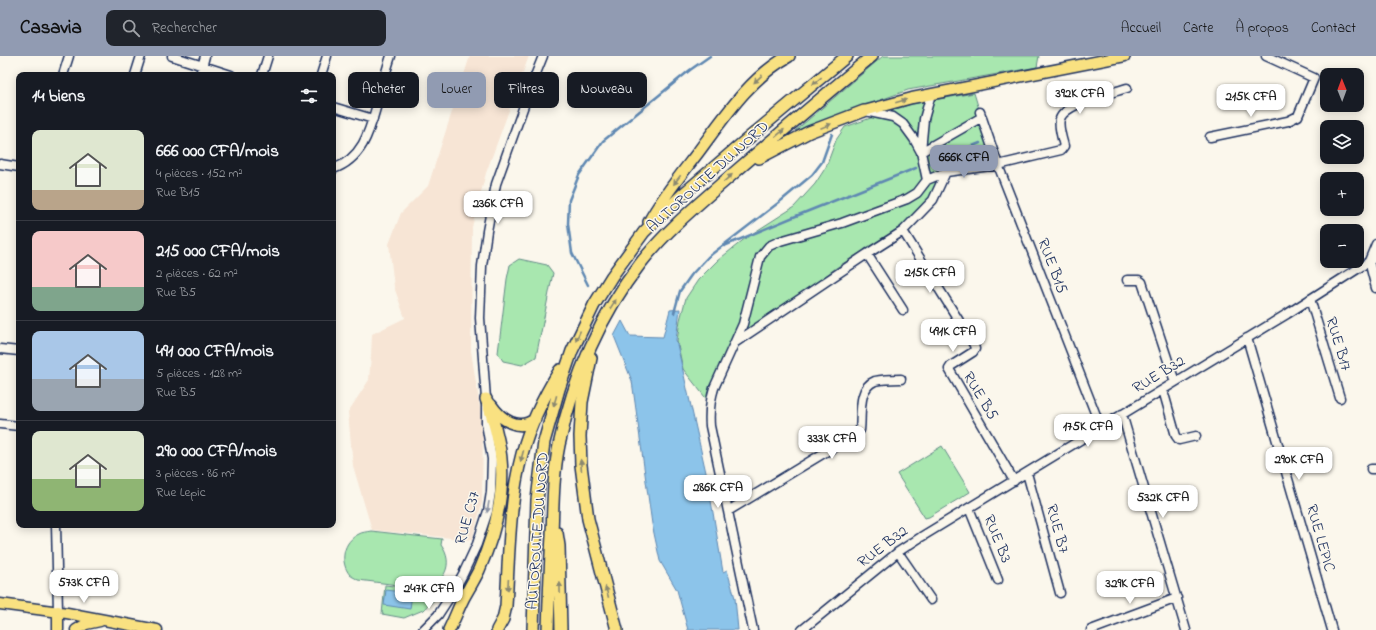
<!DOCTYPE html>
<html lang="fr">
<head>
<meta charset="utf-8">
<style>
  body { margin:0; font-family:"Indie Flower",sans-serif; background:#20242c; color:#f1f3f6; height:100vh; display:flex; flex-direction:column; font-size:15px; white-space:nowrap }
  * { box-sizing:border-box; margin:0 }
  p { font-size:13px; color:#9ea1a6 }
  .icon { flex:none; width:22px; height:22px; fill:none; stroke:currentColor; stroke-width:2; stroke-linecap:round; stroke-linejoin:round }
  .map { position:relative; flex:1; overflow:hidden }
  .drawer { position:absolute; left:16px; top:16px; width:320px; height:456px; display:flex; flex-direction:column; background:#171b24; border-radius:8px; box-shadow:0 2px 10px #0003 }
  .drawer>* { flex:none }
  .hud { position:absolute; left:348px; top:16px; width:380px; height:36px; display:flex; gap:8px }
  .needle { width:26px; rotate:359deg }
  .tools { position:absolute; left:1320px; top:12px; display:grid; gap:8px }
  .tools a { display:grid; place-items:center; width:44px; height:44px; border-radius:8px; background:#171b24; box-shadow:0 2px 10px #0003; font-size:20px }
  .price { position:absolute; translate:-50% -34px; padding:0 9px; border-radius:8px; background:#fff; color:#222; font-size:13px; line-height:26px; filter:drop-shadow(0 1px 2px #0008) }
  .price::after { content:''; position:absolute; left:50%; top:24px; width:12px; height:9px; margin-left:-6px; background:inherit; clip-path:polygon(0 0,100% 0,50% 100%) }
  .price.selected { background:#919bb2; color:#111 }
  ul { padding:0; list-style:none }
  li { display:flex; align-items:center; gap:12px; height:100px; padding:0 16px }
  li+li { border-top:1px solid #363941 }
  li span { display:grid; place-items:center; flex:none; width:112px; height:80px; border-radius:8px; color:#555 }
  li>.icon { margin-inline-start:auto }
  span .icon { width:48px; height:48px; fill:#fffc; stroke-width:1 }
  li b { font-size:17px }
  h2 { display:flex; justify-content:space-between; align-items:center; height:48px; padding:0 16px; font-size:17px }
  .chip { padding:0 14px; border-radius:8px; background:#171b24; box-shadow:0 2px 10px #0003; font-size:14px; line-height:36px }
  .chip.selected { background:#919bb2; color:#111 }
  header { display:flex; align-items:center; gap:24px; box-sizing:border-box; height:56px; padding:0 20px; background:#919bb2; color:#111 }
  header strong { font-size:19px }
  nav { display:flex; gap:22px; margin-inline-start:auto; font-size:14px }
  .search { width:280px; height:36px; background:#20242c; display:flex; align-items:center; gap:10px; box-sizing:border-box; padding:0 14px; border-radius:8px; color:#9ea1a6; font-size:15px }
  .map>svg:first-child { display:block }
</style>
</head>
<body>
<header>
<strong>Casavia</strong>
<div class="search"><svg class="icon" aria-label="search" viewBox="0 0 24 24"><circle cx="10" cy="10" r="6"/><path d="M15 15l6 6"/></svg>Rechercher</div>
<nav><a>Accueil</a><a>Carte</a><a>À propos</a><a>Contact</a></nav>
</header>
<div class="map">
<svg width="1376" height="574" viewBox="0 0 1376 574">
  <rect width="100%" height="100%" fill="#fbf7ec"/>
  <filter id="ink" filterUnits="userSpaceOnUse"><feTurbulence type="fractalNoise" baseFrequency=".025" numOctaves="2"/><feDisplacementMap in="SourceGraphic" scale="8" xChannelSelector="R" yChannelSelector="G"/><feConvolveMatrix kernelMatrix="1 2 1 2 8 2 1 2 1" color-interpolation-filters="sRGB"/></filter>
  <g filter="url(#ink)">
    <!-- built -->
    <path fill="#f7e5d5" d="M 470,0 L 529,0 L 486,117 L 472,171 L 471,295 L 483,371 L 482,447 L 472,484 L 372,474 L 353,410 L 348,356 L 369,324 L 371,300 L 372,278 L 405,262 L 394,231 L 389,188 L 401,157 L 428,130 Z"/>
    <!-- green -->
    <path fill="#a8e7af" stroke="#628b86" d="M 883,0 L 1039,0 L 1037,11 L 908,34 L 795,75 Z
      M 974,37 L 994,102 L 948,114 L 932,141 L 905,168 L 836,212 L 739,285 L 712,350 L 683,313 L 677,285 L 680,264 L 686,242 L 698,224 L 717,205 L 747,181 L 794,151 L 815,128 L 826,111 L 836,84 L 845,71 L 911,48 Z
      M 519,203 L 547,209 L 553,217 L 536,301 L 522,309 L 503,305 L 498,297 L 507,223 L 510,209 Z
      M 942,390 L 970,436 L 929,461 L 925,462 L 897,418 Z
      M 371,475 L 442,483 L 441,489 C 455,508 444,528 423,532 L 358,524 C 356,522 352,521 350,519 C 339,506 343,485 359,478 C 362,476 367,476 371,475 Z
      M 385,529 L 443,536 L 423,554 L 404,562 L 382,558 Z"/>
    <!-- water -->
    <path fill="#8cc4ea" stroke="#5f88b2" d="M 680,253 L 676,284 L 707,421 L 723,516 L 727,514 L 735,542 L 738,574 L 688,574 L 677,534 L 660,505 L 652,468 L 632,325 L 614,280 L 622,265 L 630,280 L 663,281 L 670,254 Z
      M 386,534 L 412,537 L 410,553 L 384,549 Z"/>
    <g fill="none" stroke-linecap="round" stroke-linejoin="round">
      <!-- stream -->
      <path stroke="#5f88b2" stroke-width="2.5" d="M 928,108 L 980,87
        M 724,190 L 796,160 L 916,112
        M 588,229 L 572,197 L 568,168 L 569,144 L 579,119 L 603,85 L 690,14 L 710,0
        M 674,257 L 680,235 L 692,218 L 708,201 L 782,144 L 812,119 L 822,106 L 832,78"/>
      <defs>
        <path id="minor" d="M 172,0 L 231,19
          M 63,19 L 69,0
          M 135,19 L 141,0
          M 200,19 L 205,0
          M 262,19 L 268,0
          M 321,19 L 327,0
          M 333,51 L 373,63
          M 980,56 L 998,109 L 1101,372
          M 1210,81 L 1288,65 L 1298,60 L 1314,22 L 1266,0
          M 921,95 L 924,63 L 931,38
          M 921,96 L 982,61
          M 0,108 L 19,111
          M 333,113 C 364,102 370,73 378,45 C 382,30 386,15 391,0
          M 927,124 L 946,116 L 998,109 L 1061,94 L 1064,90 C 1062,83 1058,70 1060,63 C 1065,47 1112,37 1127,32
          M 903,175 L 974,289 L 975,293 L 973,296 L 951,310 L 949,313 L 1014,425
          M 867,198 L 903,254
          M 1369,205 L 1376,232
          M 1369,205 L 1376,188
          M 1127,224 L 1139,224 L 1142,226 L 1175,326
          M 1310,243 L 1340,342
          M 1247,282 L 1332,574
          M 736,286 L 867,198 L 903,175 L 933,144 L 946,116
          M 0,293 L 19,295
          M 1163,334 L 1176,380 L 1179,384 L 1196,380
          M 1122,358 L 1186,574
          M 0,368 L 19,370
          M 1371,413 L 1376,413
          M 1027,417 L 1060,537
          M 969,452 L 998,524
          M 728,455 L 857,377 L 860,374 C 862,359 857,332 875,325 C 883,323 893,323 901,323
          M 56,469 L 58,555
          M 898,496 L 931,544
          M 423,574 L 438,559 L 453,536 L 463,518 L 477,488 L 488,455 L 491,436 L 492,403 L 486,367 L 486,343 L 480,262 L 482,210 L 487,175 L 496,128 L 531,30 L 543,0
          M 753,574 L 710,370 C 709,357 710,345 714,332 L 743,268 L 760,201 L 769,190 L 780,185 L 842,167 L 907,143 L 917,137 L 927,124 L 921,96 L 914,83 L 903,68 L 893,61 L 865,55
          M 802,574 L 898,496 L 921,481 L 1287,258 L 1376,201
          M 1091,574 L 1177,542"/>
        <path id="major" d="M 864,55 L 912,42 L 1125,0
          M 0,548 L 67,557 L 157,574
          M 58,555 L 58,574
          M 76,574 L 86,568 L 100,565"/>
        <path id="highway" d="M 759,102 L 809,76 L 864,55
          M 649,166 C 662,142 679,121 696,99 C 723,63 749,22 789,0
          M 591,302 L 582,346 L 580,380 L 581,409 L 588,463 L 617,574
          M 491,349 C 501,364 519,376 535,363
          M 557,477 L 559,490 L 561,574
          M 449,574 C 454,564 458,553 463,543 C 468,534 474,524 479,514 C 497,473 508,428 498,384 C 495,370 491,356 486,343
          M 497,574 L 503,563 L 506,550 C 509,500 509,446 522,398 C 530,368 544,340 560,314
          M 533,574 L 537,444 L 544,386 L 559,333 L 572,295 L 594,249 L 612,220 L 644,176 L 682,139 L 739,90 L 847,0
          M 548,574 C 549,542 550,511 552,480 C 553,449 553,419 559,389 C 573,324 599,261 640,208 C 667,173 702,145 735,116 C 780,77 826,38 872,0"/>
      </defs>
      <!-- minor casing -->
      <use href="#minor" stroke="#1b2f5e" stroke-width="11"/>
      <!-- major casing -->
      <use href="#major" stroke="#1b2f5e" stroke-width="13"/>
      <!-- highway casing -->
      <use href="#highway" stroke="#1b2f5e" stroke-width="14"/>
      <!-- minor -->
      <use href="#minor" stroke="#fbf7ec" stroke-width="8"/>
      <!-- major -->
      <use href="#major" stroke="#f9e181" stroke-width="10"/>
      <!-- highway -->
      <use href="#highway" stroke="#f9e181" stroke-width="11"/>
    </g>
    <!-- one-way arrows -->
    <defs><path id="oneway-solid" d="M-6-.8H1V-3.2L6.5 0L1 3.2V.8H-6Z"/></defs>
    <g fill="#8a8870">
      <use href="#oneway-solid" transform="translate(758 23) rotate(137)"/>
      <use href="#oneway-solid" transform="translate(817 25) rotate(141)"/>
      <use href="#oneway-solid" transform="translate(901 45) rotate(-16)"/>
      <use href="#oneway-solid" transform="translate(826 70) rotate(-22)"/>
      <use href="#oneway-solid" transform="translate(780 77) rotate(-41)"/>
      <use href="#oneway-solid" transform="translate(728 122) rotate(-41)"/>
      <use href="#oneway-solid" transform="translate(677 124) rotate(127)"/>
      <use href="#oneway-solid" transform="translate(613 248) rotate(-58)"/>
      <use href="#oneway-solid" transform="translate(578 280) rotate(114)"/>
      <use href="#oneway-solid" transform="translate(555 345) rotate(106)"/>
      <use href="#oneway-solid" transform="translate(522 400) rotate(105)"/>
      <use href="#oneway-solid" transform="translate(581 409) rotate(-94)"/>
      <use href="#oneway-solid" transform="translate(508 529) rotate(94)"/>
      <use href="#oneway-solid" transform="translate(560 532) rotate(-91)"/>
      <use href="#oneway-solid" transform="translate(607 536) rotate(-105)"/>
    </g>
    <use fill="#8b93a5" href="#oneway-solid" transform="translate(488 451) rotate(100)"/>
  </g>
  <g text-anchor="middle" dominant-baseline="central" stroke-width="3" stroke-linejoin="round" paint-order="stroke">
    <!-- street labels -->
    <g font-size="16" fill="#1b2f5e" stroke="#fbf7ec">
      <text transform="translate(708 121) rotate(-42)">AUTOROUTE DU NORD</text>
      <text transform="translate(1052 210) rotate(69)">RUE B15</text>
      <text transform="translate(1338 288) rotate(73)">RUE B17</text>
      <text transform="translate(1159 319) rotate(-31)">RUE B32</text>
      <text transform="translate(980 340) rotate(59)">RUE B5</text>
      <text transform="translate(468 462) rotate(-74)">RUE C37</text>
      <text transform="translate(1057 473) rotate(75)">RUE B7</text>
      <text transform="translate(538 475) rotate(-86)">AUTOROUTE DU NORD</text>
      <text transform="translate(1320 482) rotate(74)">RUE LEPIC</text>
      <text transform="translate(997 483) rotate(68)">RUE B3</text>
      <text transform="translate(883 491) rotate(-37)">RUE B32</text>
    </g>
  </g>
</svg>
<div class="tools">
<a><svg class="needle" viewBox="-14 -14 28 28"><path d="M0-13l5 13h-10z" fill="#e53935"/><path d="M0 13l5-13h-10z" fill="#9ea1a6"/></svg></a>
<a><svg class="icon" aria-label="layers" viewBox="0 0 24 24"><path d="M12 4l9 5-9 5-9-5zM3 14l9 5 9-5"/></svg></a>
<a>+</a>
<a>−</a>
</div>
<b class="price" style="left:1080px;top:59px">392K CFA</b>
<b class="price" style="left:1251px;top:62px">215K CFA</b>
<b class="price selected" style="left:964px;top:123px">666K CFA</b>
<b class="price" style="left:498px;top:169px">236K CFA</b>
<b class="price" style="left:930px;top:238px">215K CFA</b>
<b class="price" style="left:953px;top:297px">491K CFA</b>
<b class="price" style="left:1088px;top:392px">175K CFA</b>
<b class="price" style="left:832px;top:404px">333K CFA</b>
<b class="price" style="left:1299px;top:425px">290K CFA</b>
<b class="price" style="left:718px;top:453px">286K CFA</b>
<b class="price" style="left:1163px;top:463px">532K CFA</b>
<b class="price" style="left:84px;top:548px">573K CFA</b>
<b class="price" style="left:1130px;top:549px">329K CFA</b>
<b class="price" style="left:429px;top:554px">247K CFA</b>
<div class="hud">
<a class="chip">Acheter</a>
<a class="chip selected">Louer</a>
<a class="chip">Filtres</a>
<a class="chip">Nouveau</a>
</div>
<section class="drawer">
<h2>14 biens<svg class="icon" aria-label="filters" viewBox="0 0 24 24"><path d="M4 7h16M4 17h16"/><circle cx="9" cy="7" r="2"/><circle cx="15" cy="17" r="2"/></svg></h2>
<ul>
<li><span style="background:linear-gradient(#dfe7d0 75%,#b9a48a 0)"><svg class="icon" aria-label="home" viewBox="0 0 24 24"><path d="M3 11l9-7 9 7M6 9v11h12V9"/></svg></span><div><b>666 000 CFA/mois</b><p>4 pièces · 152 m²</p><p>Rue B15</p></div></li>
<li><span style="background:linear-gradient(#f6c9c9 70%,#7fa58c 0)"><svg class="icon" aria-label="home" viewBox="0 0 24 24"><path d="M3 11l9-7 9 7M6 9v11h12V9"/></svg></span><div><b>215 000 CFA/mois</b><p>2 pièces · 62 m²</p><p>Rue B5</p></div></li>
<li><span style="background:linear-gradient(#a9c7e8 60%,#9aa5b1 0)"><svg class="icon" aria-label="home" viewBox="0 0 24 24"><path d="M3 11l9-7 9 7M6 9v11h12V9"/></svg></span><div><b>491 000 CFA/mois</b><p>5 pièces · 128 m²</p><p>Rue B5</p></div></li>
<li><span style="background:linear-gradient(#dfe7d0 60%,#8fb573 0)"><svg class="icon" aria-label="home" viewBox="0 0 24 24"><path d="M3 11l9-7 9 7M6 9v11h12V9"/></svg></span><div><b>290 000 CFA/mois</b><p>3 pièces · 86 m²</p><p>Rue Lepic</p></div></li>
</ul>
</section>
</div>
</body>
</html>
